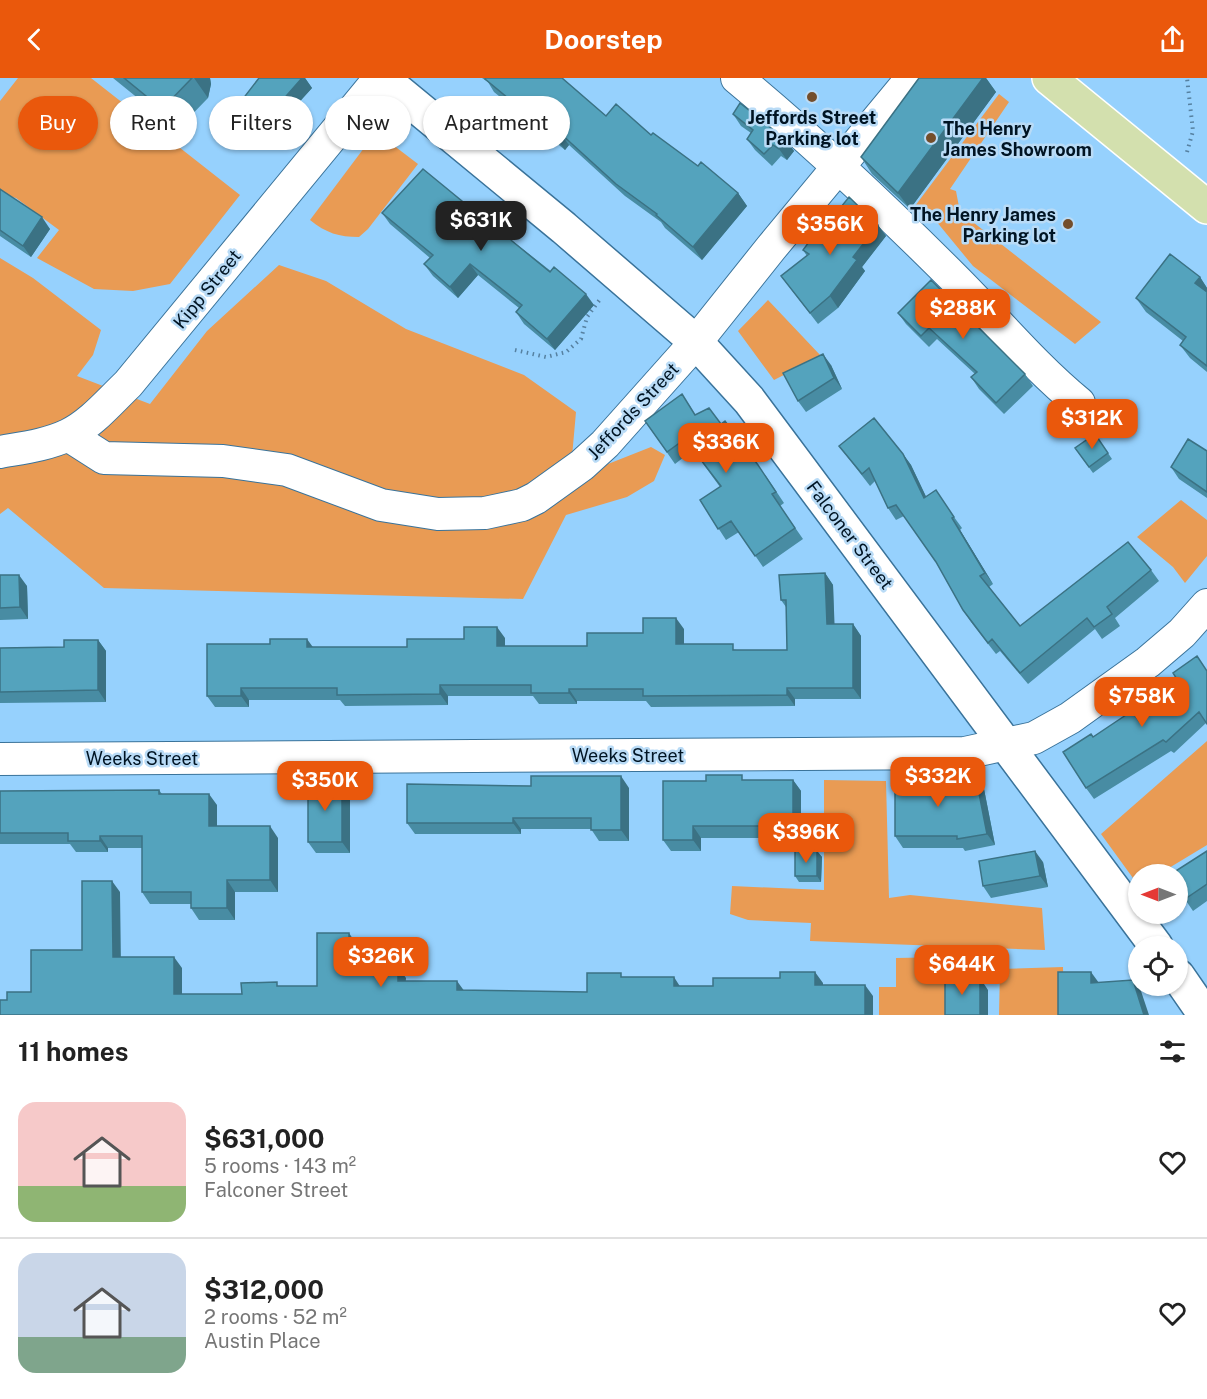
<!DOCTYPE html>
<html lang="en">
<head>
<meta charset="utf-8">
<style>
  body { margin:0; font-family:"Public Sans",sans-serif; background:#f2f2f2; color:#222; height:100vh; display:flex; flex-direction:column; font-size:22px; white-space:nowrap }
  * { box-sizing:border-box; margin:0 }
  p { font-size:20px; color:#767676 }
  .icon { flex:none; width:33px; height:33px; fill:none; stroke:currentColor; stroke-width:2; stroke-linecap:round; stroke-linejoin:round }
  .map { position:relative; height:937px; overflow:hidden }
  .sheet { display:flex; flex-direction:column; background:#fff; flex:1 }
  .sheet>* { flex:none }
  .guide { position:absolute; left:18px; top:18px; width:600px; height:54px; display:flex; gap:12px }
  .needle { width:39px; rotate:270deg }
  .buttons { position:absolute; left:1128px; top:786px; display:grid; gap:12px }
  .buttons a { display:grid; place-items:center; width:60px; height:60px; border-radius:50%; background:#fff; box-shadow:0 2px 4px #0004; font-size:30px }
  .price { position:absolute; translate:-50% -51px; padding:0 14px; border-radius:12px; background:#ea580c; color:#fff; font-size:20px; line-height:39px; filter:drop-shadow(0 2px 3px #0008) }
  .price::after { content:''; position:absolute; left:50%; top:36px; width:18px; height:14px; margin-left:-9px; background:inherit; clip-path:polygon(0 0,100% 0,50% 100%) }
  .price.on { background:#222; color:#fff }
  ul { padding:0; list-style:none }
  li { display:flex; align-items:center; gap:18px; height:150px; padding:0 18px }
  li+li { border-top:2px solid #e0e0e0 }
  li span { display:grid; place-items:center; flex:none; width:168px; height:120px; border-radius:18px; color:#555 }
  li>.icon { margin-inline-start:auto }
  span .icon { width:72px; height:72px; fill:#fffc; stroke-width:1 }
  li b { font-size:26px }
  h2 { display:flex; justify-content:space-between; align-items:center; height:72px; padding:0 18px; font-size:26px }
  .tag { padding:0 21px; border-radius:27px; background:#fff; box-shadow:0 2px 4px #0004; font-size:21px; line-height:54px }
  .tag.on { background:#ea580c; color:#fff }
  header { display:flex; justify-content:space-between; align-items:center; height:78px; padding:0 18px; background:#ea580c; color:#fff; font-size:27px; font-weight:700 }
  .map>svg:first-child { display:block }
</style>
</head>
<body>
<header><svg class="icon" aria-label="back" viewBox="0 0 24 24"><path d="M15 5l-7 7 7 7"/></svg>Doorstep<svg class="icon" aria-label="share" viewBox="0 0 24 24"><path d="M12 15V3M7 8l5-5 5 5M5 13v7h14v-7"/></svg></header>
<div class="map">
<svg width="1207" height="937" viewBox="0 0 1207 937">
  <rect width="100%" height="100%" fill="#96d1fd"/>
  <!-- green -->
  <path fill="#e99b54" d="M 18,0 L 91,0 L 240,117 L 170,206 L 133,213 L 94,211 L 37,180 L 59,152 L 16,120 L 0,116 L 0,23 Z
    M 999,16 L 1009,24 L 950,111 L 956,113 L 960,134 L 1101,244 L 1075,266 L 973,188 L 936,143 L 915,128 Z
    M 376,54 L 418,86 L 368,151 L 359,159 C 339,159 326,155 310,142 Z
    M 0,180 L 33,200 L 101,252 L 93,277 L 77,298 L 150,326 L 207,253 L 279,187 L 326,203 L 406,251 L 524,297 L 576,334 L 570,401 L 651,369 L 665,377 L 654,403 L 627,419 L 566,437 L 523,521 L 104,510 L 8,430 L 0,436 Z
    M 768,222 L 821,278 L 774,302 L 738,253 Z
    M 1181,422 L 1207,442 L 1207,478 L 1185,505 L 1173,489 L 1137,459 Z
    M 1207,663 L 1207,767 L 1159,796 L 1138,796 L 1138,807 L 1101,756 Z
    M 824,702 L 886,703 L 889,820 L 910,817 L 1042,830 L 1045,872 L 810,863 L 811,845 L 748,842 L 730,836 L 732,808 L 824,812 Z
    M 949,879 L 946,937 L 879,937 L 879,909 L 896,909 L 896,880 Z
    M 1063,889 L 1064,937 L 999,937 L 1000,891 Z"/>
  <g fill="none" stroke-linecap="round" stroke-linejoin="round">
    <defs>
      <path id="minor" d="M 737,0 C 813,63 886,132 956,202 C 997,243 1034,288 1079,325
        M 68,357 L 104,380 L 223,383 L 287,392 L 381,427 L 438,436 L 485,435 L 522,427 L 536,420 L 582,387 L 605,366 L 696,264 L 771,170 L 912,0
        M 0,374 C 22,370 47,367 68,357 C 91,346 110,323 128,306 L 380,0
        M 0,681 L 965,675 L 1034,660 L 1070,640 L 1148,584 L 1182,555 L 1207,527"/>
      <path id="tertiary" d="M 382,0 L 564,150 L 696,264 L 749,322 L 1156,868
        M 1178,898 L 1205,937"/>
      <path id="primary" d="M 1049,0 L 1207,129"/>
    </defs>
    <!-- minor casing -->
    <use href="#minor" stroke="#3a739a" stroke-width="34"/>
    <!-- tertiary casing -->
    <use href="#tertiary" stroke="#3a739a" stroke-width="36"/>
    <!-- primary casing -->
    <use href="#primary" stroke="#fff" stroke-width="36"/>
    <!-- path -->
    <path stroke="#5681a1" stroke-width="4" stroke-dasharray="1.5 4.5" stroke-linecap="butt" d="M 1187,74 L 1193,53 L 1187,0
      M 515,272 L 546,279 L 566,274 L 581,261 L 587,239 L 601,220"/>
    <!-- minor -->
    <use href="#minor" stroke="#fff" stroke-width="32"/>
    <!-- tertiary -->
    <use href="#tertiary" stroke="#fff" stroke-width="33"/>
    <!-- primary -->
    <use href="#primary" stroke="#d3e0ae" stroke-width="33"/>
  </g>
  <!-- wall -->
  <path fill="#488ca3" d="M 113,0 L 210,0 L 211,6 L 208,20 L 177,52 Z
    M 259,0 L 305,0 L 312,10 L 274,52 L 250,33 L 242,22 Z
    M 482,0 L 562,0 L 606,38 L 651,57 L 738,115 L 747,128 L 702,182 L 665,150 L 661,144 L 625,118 L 569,67 L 565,72 L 494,14 L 488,4 Z
    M 919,0 L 986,0 L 996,14 L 910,131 L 872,96 L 861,79 Z
    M 733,36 L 786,62 L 794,73 L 787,82 L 781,78 L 772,88 L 755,72 L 747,61 L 751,55 L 741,48 Z
    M 0,111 L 50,151 L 31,179 L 0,158 Z
    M 473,132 L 594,227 L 555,272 L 524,246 L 516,234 L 519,230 L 478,197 L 458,220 L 433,198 L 424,186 L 430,180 L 390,146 L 382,135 Z
    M 878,147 L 886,158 L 862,189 L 865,193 L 838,230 L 818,246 L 781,198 L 807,178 L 803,172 L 820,155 Z
    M 1200,199 L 1207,210 L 1207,294 L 1190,280 L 1180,267 L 1183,263 L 1146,234 L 1136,220 Z
    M 898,235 L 1025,296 L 1033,308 L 1004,336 L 979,311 L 971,299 L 975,296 L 937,261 L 929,269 L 906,246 Z
    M 831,287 L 842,311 L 806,334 L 798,323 Z
    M 690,328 L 695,337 L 721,346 L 766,398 L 784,425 L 780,428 L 803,461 L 763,489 L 739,454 L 726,462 L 700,422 L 720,409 L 693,372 L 675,386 L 645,343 Z
    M 1095,356 L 1112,381 L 1093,395 L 1075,370 Z
    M 839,368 L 903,376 L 911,387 L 926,419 L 954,439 L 962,450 L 960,452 L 993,506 L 989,509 L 1020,548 L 1151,492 L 1159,503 L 1115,540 L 1120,548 L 1102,561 L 1095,551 L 1028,606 L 1000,573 L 996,576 L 971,544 L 963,532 L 936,484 L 904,438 L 896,442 L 888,430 L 875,403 L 870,408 Z
    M 1207,373 L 1207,420 L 1179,401 L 1171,389 Z
    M 825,495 L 833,507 L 834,546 L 853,546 L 861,558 L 861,621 L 795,621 L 795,628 L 651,629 L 646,623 L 577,623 L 577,626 L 539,626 L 533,618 L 448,618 L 448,627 L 345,628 L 340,622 L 249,622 L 249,629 L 215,629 L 207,618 L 312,569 L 407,569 L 464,561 L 505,560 L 505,568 L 587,568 L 643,555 L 684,551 L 684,566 L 737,572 L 787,572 L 786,529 L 781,522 Z
    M 0,497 L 27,508 L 28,541 L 0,542 Z
    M 98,562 L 106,573 L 106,624 L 0,625 L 0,570 L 64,569 Z
    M 1180,606 L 1206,645 L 1174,675 L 1171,673 L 1094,721 L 1086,710 L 1093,659 L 1139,643 Z
    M 745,702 L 793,702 L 801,713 L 801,764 L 772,764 L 769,760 L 701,760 L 701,773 L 671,773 L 663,762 L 706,703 Z
    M 936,707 L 984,711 L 995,767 L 965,773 L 963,770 L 903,770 L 895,758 Z
    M 629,710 L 629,763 L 599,763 L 591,751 L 521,751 L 521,756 L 415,756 L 407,745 Z
    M 159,712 L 162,716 L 217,727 L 217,748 L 278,760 L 278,814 L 235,814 L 235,842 L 199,842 L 191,830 L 191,826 L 150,826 L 142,814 L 142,770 L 108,770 L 108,774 L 76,774 L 70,766 L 0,766 L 0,713 Z
    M 350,714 L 350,775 L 316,775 L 308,764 Z
    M 817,773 L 822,779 L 821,804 L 799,804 L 795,798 Z
    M 1207,773 L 1207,823 L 1193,833 L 1178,811 Z
    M 1043,784 L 1048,809 L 991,820 L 983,808 Z"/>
  <!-- shaded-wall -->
  <path fill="#3b7284" d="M 194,0 L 210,0 L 211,6 L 208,20 Z
    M 302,0 L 305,0 L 312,10 L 274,52 L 266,41 Z
    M 983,0 L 986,0 L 996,14 L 910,131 L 898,115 Z
    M 560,55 L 569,67 L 565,72 L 556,60 Z
    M 786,62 L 794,73 L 787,82 L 779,71 Z
    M 738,115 L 747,128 L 702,182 L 693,169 Z
    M 42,139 L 50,151 L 31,179 L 23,168 Z
    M 878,147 L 886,158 L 862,189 L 865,193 L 838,230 L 830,218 L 853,179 Z
    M 470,186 L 478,197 L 458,220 L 450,209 Z
    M 1200,199 L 1207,210 L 1207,216 L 1195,205 Z
    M 586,216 L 594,227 L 555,272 L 547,261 Z
    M 823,276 L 831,287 L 842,311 L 834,300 Z
    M 903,376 L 911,387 L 932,431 L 924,420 Z
    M 952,440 L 960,452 L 993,506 L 985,495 Z
    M 825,495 L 833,507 L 835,558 L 827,546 Z
    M 19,497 L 27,508 L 28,541 L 20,529 Z
    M 676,540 L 684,551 L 684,577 L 676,566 Z
    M 853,546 L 861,558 L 861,621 L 853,610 Z
    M 497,549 L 505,560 L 505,579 L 497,568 Z
    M 307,561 L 315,572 L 307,569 Z
    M 98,562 L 106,573 L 106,624 L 98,612 Z
    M 440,607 L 448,618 L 448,627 L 440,616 Z
    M 241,610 L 249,622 L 249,629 L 241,618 Z
    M 787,610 L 795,621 L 795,628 L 787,617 Z
    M 569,611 L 577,623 L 577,626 L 569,615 Z
    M 621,698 L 629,710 L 629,763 L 621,752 Z
    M 930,698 L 938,710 L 930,708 Z
    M 976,700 L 984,711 L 995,767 L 987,756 Z
    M 793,702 L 801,713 L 801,764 L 793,752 Z
    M 342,703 L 350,714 L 350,775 L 342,764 Z
    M 209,716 L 217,727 L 217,760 L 209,748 Z
    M 513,740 L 521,751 L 521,756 L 513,745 Z
    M 270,748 L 278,760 L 278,814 L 270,802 Z
    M 693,748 L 701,760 L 701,773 L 693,762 Z
    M 100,758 L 108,770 L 108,774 L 100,763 Z
    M 817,773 L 822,779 L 821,804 L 817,798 Z
    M 1035,773 L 1043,784 L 1048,809 L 1040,798 Z
    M 227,802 L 235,814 L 235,842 L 227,830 Z
    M 112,803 L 120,814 L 121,890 L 113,879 Z
    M 349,855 L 357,867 L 357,900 L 349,889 Z
    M 174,879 L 182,890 L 182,927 L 174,916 Z
    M 398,889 L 406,900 L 405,914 L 398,903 Z
    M 815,894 L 823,905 L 823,918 L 815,907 Z
    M 1091,894 L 1099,905 L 1091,905 Z
    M 674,899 L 681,910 L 674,908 Z
    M 980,900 L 988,912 L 988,937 L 980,937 Z
    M 1133,902 L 1141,913 L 1149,937 L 1144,937 Z
    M 457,903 L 465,914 L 457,912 Z
    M 865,907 L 873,918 L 873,937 L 865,937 Z"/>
  <!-- building -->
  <path fill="#54a3bd" stroke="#3b7284" stroke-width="1.5" d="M 124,0 L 192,0 L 162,31 Z
    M 259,0 L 302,0 L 266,41 L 242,22 Z
    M 486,0 L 562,0 L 606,38 L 616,26 L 651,57 L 653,55 L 698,88 L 701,84 L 738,115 L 693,169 L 656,137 L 657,136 L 616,106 L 560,55 L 556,60 L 485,1 Z
    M 919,0 L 983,0 L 898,115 L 861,79 Z
    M 740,25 L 786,62 L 779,71 L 773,67 L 764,76 L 747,61 L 753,52 L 733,36 Z
    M 423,91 L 473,132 L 478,127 L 512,163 L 550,194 L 554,189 L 586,216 L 547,261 L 516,234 L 522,227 L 470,186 L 450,209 L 424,186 L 433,177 L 382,135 Z
    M 0,111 L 42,139 L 23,168 L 0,152 Z
    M 849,119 L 878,147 L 853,179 L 857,182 L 830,218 L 810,235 L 781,198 L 809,176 L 803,172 L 817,153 L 820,155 Z
    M 1170,176 L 1200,199 L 1195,205 L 1207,214 L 1207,288 L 1180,267 L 1186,259 L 1136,220 Z
    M 931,202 L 1025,296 L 996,325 L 971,299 L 977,294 L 929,250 L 921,258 L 898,235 Z
    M 823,276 L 834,300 L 798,323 L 783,295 Z
    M 682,316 L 695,337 L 709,330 L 721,346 L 725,343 L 758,387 L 776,414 L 772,416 L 795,450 L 755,478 L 731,443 L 718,451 L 700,422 L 721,408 L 685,361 L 667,374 L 645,343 Z
    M 874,340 L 903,376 L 924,420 L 936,412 L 954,439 L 952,440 L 985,495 L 980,498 L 1020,548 L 1128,464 L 1151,492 L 1107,529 L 1112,536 L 1094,549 L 1087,540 L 1020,595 L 992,561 L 988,565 L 963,532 L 936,484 L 896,427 L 888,430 L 869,390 L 862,396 L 839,368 Z
    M 1095,356 L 1108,375 L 1089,389 L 1075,370 Z
    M 1188,361 L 1207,373 L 1207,414 L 1171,389 Z
    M 825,495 L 827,546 L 853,546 L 853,610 L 787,610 L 787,617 L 643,618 L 643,611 L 569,611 L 569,615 L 531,615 L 531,607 L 440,607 L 440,616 L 337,617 L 337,610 L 241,610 L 241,618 L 207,618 L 207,566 L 270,566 L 270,561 L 307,561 L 307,569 L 407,569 L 407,561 L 464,561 L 464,549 L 497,549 L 497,568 L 587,568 L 587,555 L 643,555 L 643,540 L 676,540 L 676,566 L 733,566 L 733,572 L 787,572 L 786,522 L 781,522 L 779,497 Z
    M 0,497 L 19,497 L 20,529 L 0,530 Z
    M 64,562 L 98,562 L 98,612 L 0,614 L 0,570 L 64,569 Z
    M 1197,578 L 1207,593 L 1207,646 L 1199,634 L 1166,664 L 1163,662 L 1086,710 L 1063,674 L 1091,656 L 1093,659 L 1132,633 L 1139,643 L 1180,606 L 1173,595 Z
    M 706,697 L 742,697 L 742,702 L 793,702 L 793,752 L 764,752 L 764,748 L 693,748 L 693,762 L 663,762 L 663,703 L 706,703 Z
    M 531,698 L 621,698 L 621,752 L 591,752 L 591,740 L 513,740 L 513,745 L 407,745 L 407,706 L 531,708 Z
    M 895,698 L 930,698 L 930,708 L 976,700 L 987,756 L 957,761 L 957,758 L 895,758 Z
    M 308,703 L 342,703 L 342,764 L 308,764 Z
    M 159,712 L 159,716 L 209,716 L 209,748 L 270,748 L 270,802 L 227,802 L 227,830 L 191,830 L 191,814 L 142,814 L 142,758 L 100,758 L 100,763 L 68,763 L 68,755 L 0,755 L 0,713 Z
    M 795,773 L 817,773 L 817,798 L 795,798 Z
    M 1035,773 L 1040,798 L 983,808 L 979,783 Z
    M 1207,773 L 1207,806 L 1185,821 L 1178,811 L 1178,796 L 1171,796 Z
    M 82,803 L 112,803 L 113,879 L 174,879 L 174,916 L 242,916 L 241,905 L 277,904 L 277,908 L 317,908 L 317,855 L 349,855 L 349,889 L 398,889 L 398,903 L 457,903 L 457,912 L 587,914 L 587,895 L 621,895 L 621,899 L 674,899 L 674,908 L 713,908 L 713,900 L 780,900 L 780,894 L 815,894 L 815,907 L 865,907 L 865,937 L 0,937 L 0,922 L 7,922 L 7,914 L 31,914 L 31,872 L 82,872 Z
    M 1058,894 L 1091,894 L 1091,905 L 1133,902 L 1144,937 L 1058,937 Z
    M 945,900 L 980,900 L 980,937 L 945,937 Z"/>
  <!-- markers -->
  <g fill="#744e2b" stroke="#b9dbf6" stroke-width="2">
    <circle cx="812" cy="19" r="6"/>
    <circle cx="931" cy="60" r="6"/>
    <circle cx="1068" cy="146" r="6"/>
  </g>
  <g text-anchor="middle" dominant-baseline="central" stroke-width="5" stroke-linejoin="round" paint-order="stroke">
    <!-- poi labels -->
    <g font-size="18" font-weight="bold" fill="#001423" stroke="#b9dbf6">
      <text x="812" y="39">Jeffords Street<tspan x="812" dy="21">Parking lot</tspan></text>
      <text x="943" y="50" text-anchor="start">The Henry<tspan x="943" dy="21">James Showroom</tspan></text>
      <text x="1056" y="136" text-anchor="end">The Henry James<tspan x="1056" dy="21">Parking lot</tspan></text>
    </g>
    <!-- street labels -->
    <g font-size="18" fill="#001423" stroke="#b9dbf6">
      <text transform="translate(207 211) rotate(-51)">Kipp Street</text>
      <text transform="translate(633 333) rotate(-47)">Jeffords Street</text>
      <text transform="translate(850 457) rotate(53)">Falconer Street</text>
      <text x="628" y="677">Weeks Street</text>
      <text x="142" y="680">Weeks Street</text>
    </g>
  </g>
</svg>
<div class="buttons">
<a><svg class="needle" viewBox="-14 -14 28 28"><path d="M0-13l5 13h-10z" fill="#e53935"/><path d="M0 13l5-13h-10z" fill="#767676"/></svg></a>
<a><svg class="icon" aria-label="locate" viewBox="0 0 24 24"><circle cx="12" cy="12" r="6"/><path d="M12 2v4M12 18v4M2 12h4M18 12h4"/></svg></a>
</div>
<b class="price on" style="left:481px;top:174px">$631K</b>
<b class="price" style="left:830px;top:178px">$356K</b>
<b class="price" style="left:963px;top:262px">$288K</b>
<b class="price" style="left:1092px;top:372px">$312K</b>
<b class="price" style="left:726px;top:396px">$336K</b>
<b class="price" style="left:1142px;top:650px">$758K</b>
<b class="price" style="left:938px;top:730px">$332K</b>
<b class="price" style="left:325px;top:734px">$350K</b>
<b class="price" style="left:806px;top:786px">$396K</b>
<b class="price" style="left:381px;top:910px">$326K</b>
<b class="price" style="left:962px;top:918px">$644K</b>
<div class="guide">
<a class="tag on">Buy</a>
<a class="tag">Rent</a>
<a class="tag">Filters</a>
<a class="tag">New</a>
<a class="tag">Apartment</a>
</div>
</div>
<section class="sheet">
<h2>11 homes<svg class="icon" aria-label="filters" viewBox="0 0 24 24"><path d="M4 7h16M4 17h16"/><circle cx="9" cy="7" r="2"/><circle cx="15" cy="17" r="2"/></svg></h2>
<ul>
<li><span style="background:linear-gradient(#f6c9c9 70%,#8fb573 0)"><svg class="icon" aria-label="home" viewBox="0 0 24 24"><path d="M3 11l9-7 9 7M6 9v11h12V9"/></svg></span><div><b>$631,000</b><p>5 rooms · 143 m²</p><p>Falconer Street</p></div><svg class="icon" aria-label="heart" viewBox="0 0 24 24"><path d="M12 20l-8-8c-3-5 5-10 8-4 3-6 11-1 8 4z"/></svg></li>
<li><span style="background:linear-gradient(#c9d6e8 70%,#7fa58c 0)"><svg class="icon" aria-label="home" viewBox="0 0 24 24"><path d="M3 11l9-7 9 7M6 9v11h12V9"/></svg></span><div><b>$312,000</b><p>2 rooms · 52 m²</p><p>Austin Place</p></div><svg class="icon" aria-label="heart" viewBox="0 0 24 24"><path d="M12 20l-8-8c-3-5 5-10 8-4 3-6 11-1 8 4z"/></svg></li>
</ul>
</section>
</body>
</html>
